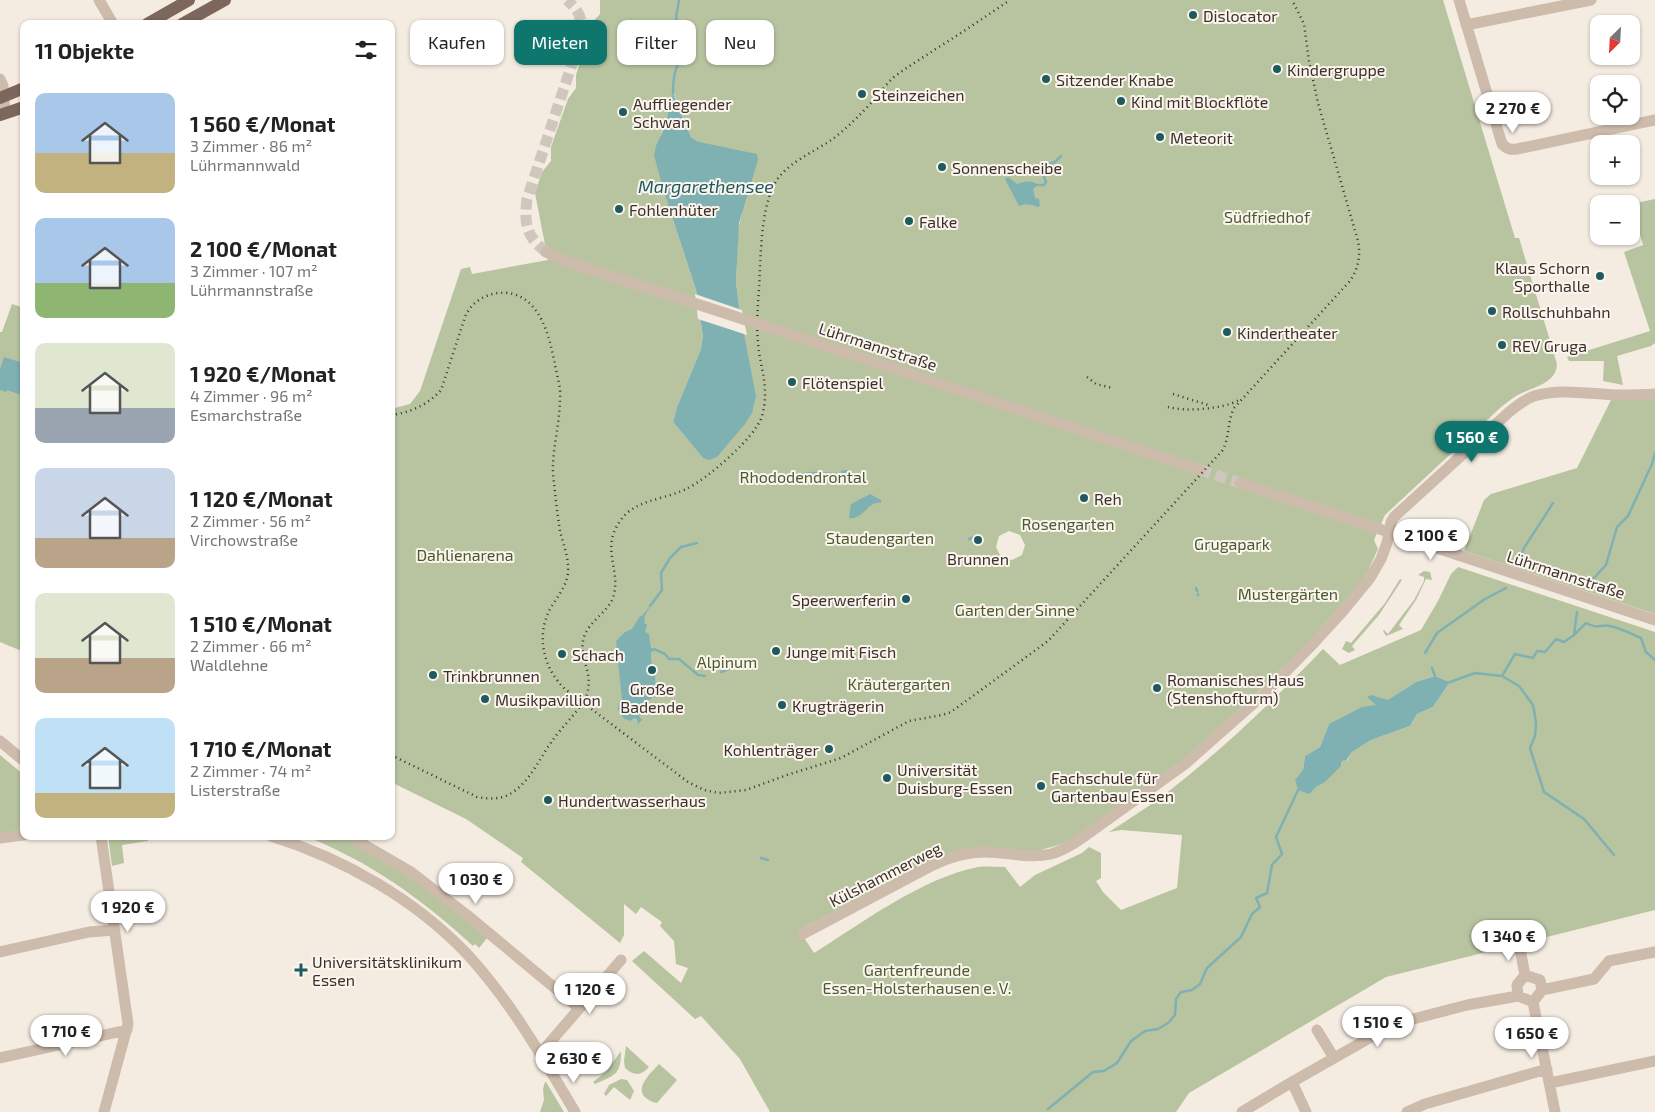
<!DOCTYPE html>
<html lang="de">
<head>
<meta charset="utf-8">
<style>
  body { margin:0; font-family:"Exo 2",sans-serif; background:#f6f6f6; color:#222; height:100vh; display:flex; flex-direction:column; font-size:19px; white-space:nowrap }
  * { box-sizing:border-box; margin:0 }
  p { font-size:16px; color:#767676 }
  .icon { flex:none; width:28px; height:28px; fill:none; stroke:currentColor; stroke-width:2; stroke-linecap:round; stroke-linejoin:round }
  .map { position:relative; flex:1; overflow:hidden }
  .panel { position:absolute; left:20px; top:20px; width:375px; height:820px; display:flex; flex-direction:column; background:#fff; border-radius:10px; box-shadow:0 1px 4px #0004 }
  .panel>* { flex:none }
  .hud { position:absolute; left:410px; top:20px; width:475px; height:45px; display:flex; gap:10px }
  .needle { width:32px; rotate:204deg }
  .controls { position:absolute; left:1590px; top:15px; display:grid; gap:10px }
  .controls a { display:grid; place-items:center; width:50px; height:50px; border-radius:10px; background:#fff; box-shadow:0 1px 4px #0004; font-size:25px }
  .price { position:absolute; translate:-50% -42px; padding:0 11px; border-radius:18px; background:#fff; color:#222; font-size:16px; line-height:32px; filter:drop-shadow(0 1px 2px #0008) }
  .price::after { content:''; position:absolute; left:50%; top:30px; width:15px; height:11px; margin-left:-8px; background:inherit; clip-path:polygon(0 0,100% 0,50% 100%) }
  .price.active { background:#0f766e; color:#fff }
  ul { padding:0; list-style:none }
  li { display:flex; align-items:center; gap:15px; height:125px; padding:0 15px }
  li span { display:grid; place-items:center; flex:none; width:140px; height:100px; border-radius:10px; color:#555 }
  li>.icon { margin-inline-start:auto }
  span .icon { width:60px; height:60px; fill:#fffc; stroke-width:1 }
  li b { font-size:21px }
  h2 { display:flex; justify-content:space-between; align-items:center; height:60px; padding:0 15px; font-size:21px }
  .tag { padding:0 18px; border-radius:10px; background:#fff; box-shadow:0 1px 4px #0004; font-size:18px; line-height:45px }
  .tag.active { background:#0f766e; color:#fff }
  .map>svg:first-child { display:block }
</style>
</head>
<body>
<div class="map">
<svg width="1655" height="1112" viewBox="0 0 1655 1112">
  <rect width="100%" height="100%" fill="#f4ebe1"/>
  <!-- green -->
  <path fill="#b8c4a0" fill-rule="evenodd" d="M 600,0 L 1443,0 L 1515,238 L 1519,238 L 1557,364 C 1556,385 1531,387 1516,396 C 1511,399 1505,404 1500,408 L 1385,515 L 1374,540 L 1378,549 L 1367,573 L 1355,590 L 1308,642 L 1253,697 L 1174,767 L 1069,842 L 1034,852 L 980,848 L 866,895 L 799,930 L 814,953 C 862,923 922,878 978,867 C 987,866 996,867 1005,867 L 1020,887 L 1035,875 L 1082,853 L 1089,847 L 1101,853 L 1101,878 L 1096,881 L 1103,892 L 1121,910 L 1177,888 L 1182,835 L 1121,830 L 1109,832 C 1129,819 1150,806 1169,791 C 1224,748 1275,699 1323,649 L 1340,665 L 1421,630 L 1438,601 L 1451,574 L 1458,567 L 1655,632 L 1655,910 L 1386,977 L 1189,1093 L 1176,1112 L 770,1112 L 740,1059 L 701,1016 L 695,1019 L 632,961 L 644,951 L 681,983 L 688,968 L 676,964 L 674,941 L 660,926 L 662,922 L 641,907 L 636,914 L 624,904 L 624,935 L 620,943 L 521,862 L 523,858 L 466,819 L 391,782 L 391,409 L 410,404 L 420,391 L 461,269 L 470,267 L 472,274 L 548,260 L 535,193 L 542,172 L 551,161 L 551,147 L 568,99 L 576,88 L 576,75 L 592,23 L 600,14 ZM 674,94 L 691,137 L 699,142 L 742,212 L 738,231 L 736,282 L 740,314 L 703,458 L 673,422 L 677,407 L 701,349 L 703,336 L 696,290 L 663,189 L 660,137 ZM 1009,531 L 1020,535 L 1025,545 L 1022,555 L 1012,560 L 1001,557 L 996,547 L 999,536 ZM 1435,676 L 1450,682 L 1433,707 L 1417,714 L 1410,726 L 1371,740 L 1352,752 L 1347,761 L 1344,760 L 1324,783 L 1316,787 L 1309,793 L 1303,770 L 1305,756 L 1320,747 L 1329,724 L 1388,701 L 1416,682 Z
    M 1655,199 L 1655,343 L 1651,346 L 1617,356 L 1623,385 L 1603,381 L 1604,361 L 1569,361 L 1567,357 L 1650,331 L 1624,252 L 1643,245 L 1631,204 Z
    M 12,304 L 24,308 L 24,652 L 0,642 L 0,332 L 2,332 Z
    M 1655,399 L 1655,614 L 1464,551 L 1484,500 L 1491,494 L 1577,468 L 1611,400 Z
    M 1424,571 L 1430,572 L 1432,580 L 1426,579 L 1416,600 L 1399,625 L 1403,629 L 1386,636 L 1383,631 L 1384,630 L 1388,634 L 1414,600 L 1424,581 L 1424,577 L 1418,575 Z
    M 1400,579 L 1402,580 L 1379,615 L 1352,646 L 1355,650 L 1349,653 L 1342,649 L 1346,641 L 1351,643 L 1385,603 Z
    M 0,755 L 24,775 L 24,831 L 0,834 Z
    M 108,836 L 151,836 L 151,838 L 148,838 L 148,841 L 122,845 L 124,863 L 112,866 Z
    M 305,836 L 341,836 L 370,851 L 407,873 L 488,937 L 479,948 L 475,944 L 473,946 C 422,899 369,861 305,836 Z
    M 626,1046 L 649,1067 C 641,1076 634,1076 625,1068 L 624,1061 Z
    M 621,1051 C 621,1075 615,1075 595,1084 L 593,1082 L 606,1072 Z
    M 659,1064 L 677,1080 L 657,1103 C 654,1102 652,1102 649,1100 C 631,1090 651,1073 659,1064 Z
    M 621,1079 L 627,1080 L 634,1091 L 630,1100 L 614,1087 L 606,1096 L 604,1094 L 609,1085 Z
    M 545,1082 L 546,1082 L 564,1112 L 540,1112 L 544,1100 L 543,1089 Z"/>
  <!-- water -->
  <path fill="#7fb0b2" d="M 673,93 L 691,137 L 699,142 L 757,154 L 758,160 L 739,223 L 736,282 L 740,314 L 756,396 L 752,413 L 745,424 L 717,457 L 709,460 L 703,458 L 673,422 L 677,407 L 701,349 L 703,336 L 696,290 L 663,189 L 654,155 L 656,146 L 664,128 Z
    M 1008,177 L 1017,184 C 1024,182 1032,179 1038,185 L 1033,189 L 1035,198 L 1039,199 L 1040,206 L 1037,207 C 1030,204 1026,204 1019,206 L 1005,179 Z
    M 24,351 L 24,396 L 7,390 L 6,392 L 0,390 L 0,369 L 4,357 L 20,362 Z
    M 870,494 L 881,500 L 881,503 C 867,501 864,520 849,518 L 851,504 Z
    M 650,606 L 644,618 L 645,619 L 644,623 L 647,625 L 645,632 L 649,634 L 651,648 L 654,649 L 654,651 L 651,652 L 651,659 L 653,671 L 655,675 L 656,695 L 649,700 L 648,705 L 639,716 L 642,720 L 638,724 L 637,719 L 634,718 L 630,721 L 623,718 L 618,709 L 619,701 L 622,700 L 616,641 L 625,632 L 632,629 L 640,616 L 642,616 Z
    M 1435,676 L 1450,682 L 1433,707 L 1417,714 L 1410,726 L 1371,740 L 1352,752 L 1346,761 L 1344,760 L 1341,763 L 1341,766 L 1324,783 L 1316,787 L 1309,794 L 1298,790 L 1295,780 L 1303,770 L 1305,756 L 1320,747 L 1329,724 L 1362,707 L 1376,705 L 1367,697 L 1371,695 L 1388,700 L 1416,682 Z"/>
  <!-- pier -->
  <path fill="#f4ebe1" d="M 695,294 L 742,310 L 747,335 L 698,319 Z"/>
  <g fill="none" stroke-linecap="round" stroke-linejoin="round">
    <!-- stream -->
    <path stroke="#7fb0b2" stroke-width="2.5" d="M 673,93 C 673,71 677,65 687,46 L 676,18 L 679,0
      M 1038,185 L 1044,185 L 1046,182 L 1042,171 L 1044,165 L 1055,162 L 1061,156
      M 842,472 L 848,471
      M 760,479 L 813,473 L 837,474
      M 969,539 L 977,536 L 978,540
      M 1518,564 L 1524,548 L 1553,503
      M 1592,580 L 1606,565 L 1617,527 L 1628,516 L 1652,464 L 1655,453
      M 1196,588 L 1197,591
      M 1198,594 L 1198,595
      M 650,606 L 662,590 L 661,573 L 670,558 L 681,547 L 697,543
      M 1574,635 L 1577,612
      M 654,649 L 665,654 L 669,659 L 679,659 L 698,675 L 705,676
      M 1425,653 L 1437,633 L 1485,599 L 1506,588
      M 1432,668 L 1435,676
      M 721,672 L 736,666
      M 1502,676 L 1519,686 L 1533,705 L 1536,722 L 1535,736 L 1530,748 L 1544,792 L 1584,819 L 1614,855
      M 1450,682 L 1475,673 L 1502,676 L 1515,654 L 1533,658 L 1537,651 L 1545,652 L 1556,639 L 1564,642 L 1574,635 L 1586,623 C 1600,630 1599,624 1610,626 C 1621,628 1631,634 1641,638 L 1646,652 L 1655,660
      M 761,858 L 768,860
      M 1048,1109 L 1093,1072 L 1104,1071 L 1117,1063 L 1131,1041 L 1145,1031 L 1158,1029 L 1168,1023 L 1175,1015 L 1176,999 L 1181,992 L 1192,990 L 1200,984 L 1207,968 L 1241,937 L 1252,914 L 1260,907 L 1256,898 L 1267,893 L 1272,865 L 1282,854 L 1276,837 L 1298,790"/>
    <!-- minor-tunnel -->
    <path stroke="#cfc6bd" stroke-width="11" stroke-dasharray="11 5.5" stroke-linecap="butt" d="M 546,252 C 526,236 524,224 527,199 L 581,37 C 582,18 581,13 567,0
      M 1200,470 L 1240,483"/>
    <!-- minor -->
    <path stroke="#cdbbac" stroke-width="11" d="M 99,0 L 113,24
      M 1459,0 L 1502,144 C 1507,149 1510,150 1517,149 L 1655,120
      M 1466,25 L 1591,0
      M 0,79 L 3,86 L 5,113
      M 546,252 L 565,261 L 663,293
      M 792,335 L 1200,470
      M 1240,483 L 1655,620
      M 0,741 L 24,761
      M 101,836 L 128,1024 L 104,1112
      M 271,836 C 344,859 415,899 468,955 C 511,1002 543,1058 575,1112
      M 349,836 L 411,872 L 467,915 L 579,1008
      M 0,838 L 24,835
      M 803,934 L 933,865 C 948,858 968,852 985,852 C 1007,852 1028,859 1051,854 C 1062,851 1072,845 1082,838 L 1185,764 L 1262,696 L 1310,647 L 1343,611 L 1370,578 L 1381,559 L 1387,543 L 1391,522 L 1394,517 L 1508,413 C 1516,406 1524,400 1534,396 C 1560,388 1590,394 1616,395 C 1629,395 1642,395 1655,394
      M 1519,944 L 1525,975
      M 0,952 L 89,932 L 115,930
      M 1525,975 L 1540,980 L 1542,990 L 1533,1002 L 1518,996 L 1517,985 Z
      M 1542,990 L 1594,979 L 1609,961 L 1655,952
      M 1533,1002 L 1555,1112
      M 1317,1030 L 1334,1058
      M 540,1054 L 621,960
      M 0,1058 L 127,1030
      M 1292,1082 L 1306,1112
      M 1550,1083 L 1655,1061
      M 1242,1112 L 1292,1082 L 1394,1024 L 1467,1005 L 1518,996
      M 1407,1112 L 1425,1104 L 1547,1069"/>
    <!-- major -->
    <path stroke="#7d675c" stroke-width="12" d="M 147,24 L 189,0
      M 182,24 L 225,0
      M 0,98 L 24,88
      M 0,115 L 24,107"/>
    <!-- rail -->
    <path stroke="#3b302b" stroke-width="2.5" stroke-dasharray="1 4" stroke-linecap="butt" d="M 1087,377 L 1096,384 L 1112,388
      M 1173,394 L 1208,405
      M 1168,407 C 1185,412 1224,409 1239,400
      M 391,415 C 410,413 429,404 441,390 L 465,317 C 472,300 490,291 508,293 C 541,297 550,339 555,365 C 557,376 561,387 560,398 C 560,424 552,449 553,474 C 555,493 557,512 560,531 C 563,544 569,557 568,572 C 567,586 557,597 550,609 C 536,636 543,668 565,689 L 688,782 L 704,790 L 719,793 L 746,790 L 787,775 L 841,758 L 909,721 L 942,715 L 951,712 L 1048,641 L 1222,451 C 1230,438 1227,422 1234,408 L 1349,282 C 1358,270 1361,256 1358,241 L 1318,103 L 1309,61 L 1304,24 L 1292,0
      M 391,755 L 477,797 C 490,799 502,800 513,792 C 530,781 540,758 552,741 C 562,727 576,714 585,699 C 586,697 588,692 588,689 C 592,671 578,656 584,637 C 590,619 610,612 614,594 C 619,574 607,555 613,535 C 626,498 657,503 686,489 C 706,480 756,437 762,416 C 770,386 760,370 758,342 C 756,324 758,306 759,288 C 761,257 760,211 775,183 C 787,162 815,152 834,138 C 847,128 858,117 869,105 C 878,96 885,85 894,77 C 907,67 921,59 934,50 C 960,34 985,17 1010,0"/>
    <!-- minor-bridge -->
    <path stroke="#cdbbac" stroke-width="11" d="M 663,293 L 792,335"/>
  </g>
  <!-- markers -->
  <g fill="#1f5a5e" stroke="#fbf5ee" stroke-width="2">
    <circle cx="1193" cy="15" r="5"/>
    <circle cx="1277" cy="69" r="5"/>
    <circle cx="1046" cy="79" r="5"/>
    <circle cx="862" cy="94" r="5"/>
    <circle cx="1121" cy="101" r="5"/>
    <circle cx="623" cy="112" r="5"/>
    <circle cx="1160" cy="137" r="5"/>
    <circle cx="942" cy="167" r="5"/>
    <circle cx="619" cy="209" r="5"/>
    <circle cx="909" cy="221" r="5"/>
    <circle cx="1600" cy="276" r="5"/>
    <circle cx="1492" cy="311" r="5"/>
    <circle cx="1227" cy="332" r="5"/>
    <circle cx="1502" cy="345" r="5"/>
    <circle cx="792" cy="382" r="5"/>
    <circle cx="1084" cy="498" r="5"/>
    <circle cx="978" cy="540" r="5"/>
    <circle cx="906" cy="599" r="5"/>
    <circle cx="776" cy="651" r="5"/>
    <circle cx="562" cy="654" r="5"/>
    <circle cx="652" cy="670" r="5"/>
    <circle cx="433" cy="675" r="5"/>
    <circle cx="1157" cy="688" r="5"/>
    <circle cx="485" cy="699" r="5"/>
    <circle cx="782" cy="705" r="5"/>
    <circle cx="829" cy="749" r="5"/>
    <circle cx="887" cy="778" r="5"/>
    <circle cx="1041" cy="786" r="5"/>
    <circle cx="548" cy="800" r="5"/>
    <path d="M298.5 962.5h5v5h5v5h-5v5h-5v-5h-5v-5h5z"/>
  </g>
  <g text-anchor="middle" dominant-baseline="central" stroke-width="4" stroke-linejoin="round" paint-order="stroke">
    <!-- poi labels -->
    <g font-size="16" fill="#3b302b" stroke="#fbf5ee" text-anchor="start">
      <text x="1203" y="15">Dislocator</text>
      <text x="1287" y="69">Kindergruppe</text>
      <text x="1056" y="79">Sitzender Knabe</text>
      <text x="872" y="94">Steinzeichen</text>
      <text x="1131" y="101">Kind mit Blockflöte</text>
      <text x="633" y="103">Auffliegender<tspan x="633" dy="18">Schwan</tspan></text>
      <text x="1170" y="137">Meteorit</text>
      <text x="952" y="167">Sonnenscheibe</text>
      <text x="629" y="209">Fohlenhüter</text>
      <text x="919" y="221">Falke</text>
      <text x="1590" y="267" text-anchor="end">Klaus Schorn<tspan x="1590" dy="18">Sporthalle</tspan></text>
      <text x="1502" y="311">Rollschuhbahn</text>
      <text x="1237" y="332">Kindertheater</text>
      <text x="1512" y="345">REV Gruga</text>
      <text x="802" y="382">Flötenspiel</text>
      <text x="1094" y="498">Reh</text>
      <text x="978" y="558" text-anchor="middle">Brunnen</text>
      <text x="896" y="599" text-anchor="end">Speerwerferin</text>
      <text x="786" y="651">Junge mit Fisch</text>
      <text x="572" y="654">Schach</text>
      <text x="443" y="675">Trinkbrunnen</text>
      <text x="1167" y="679">Romanisches Haus<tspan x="1167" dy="18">(Stenshofturm)</tspan></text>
      <text x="652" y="688" text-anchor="middle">Große<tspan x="652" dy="18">Badende</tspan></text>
      <text x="495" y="699">Musikpavillion</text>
      <text x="792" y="705">Krugträgerin</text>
      <text x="819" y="749" text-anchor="end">Kohlenträger</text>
      <text x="897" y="769">Universität<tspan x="897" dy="18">Duisburg-Essen</tspan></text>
      <text x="1051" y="777">Fachschule für<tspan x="1051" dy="18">Gartenbau Essen</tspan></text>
      <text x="558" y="800">Hundertwasserhaus</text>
      <text x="312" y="961">Universitätsklinikum<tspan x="312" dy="18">Essen</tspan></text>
    </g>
    <!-- park labels -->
    <g font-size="16" fill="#4a5a2e" stroke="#fbf5ee">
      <text x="1267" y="216">Südfriedhof</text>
      <text x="803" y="476">Rhododendrontal</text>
      <text x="1068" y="523">Rosengarten</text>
      <text x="880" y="537">Staudengarten</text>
      <text x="1232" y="543">Grugapark</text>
      <text x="465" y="554">Dahlienarena</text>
      <text x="1288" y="593">Mustergärten</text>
      <text x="1015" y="609">Garten der Sinne</text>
      <text x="727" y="661">Alpinum</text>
      <text x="899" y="683">Kräutergarten</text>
      <text x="917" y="969">Gartenfreunde<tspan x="917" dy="18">Essen-Holsterhausen e. V.</tspan></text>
    </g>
    <!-- street labels -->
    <g font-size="16" fill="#3b302b" stroke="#fbf5ee">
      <text transform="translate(878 346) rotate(18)">Lührmannstraße</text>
      <text transform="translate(1566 574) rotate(18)">Lührmannstraße</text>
      <text transform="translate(885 874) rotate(-27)">Külshammerweg</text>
    </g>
    <!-- water labels -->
    <g font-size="18" font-style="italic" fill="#1f5a5e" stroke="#fbf5ee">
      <text x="706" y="186">Margarethensee</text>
    </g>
  </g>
</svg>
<div class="controls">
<a><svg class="needle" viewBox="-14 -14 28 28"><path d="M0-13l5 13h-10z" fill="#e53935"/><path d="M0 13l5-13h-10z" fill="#767676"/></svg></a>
<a><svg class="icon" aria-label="locate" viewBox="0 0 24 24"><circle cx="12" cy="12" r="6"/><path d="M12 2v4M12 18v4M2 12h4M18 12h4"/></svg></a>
<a>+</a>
<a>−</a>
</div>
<b class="price" style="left:1513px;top:134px">2 270 €</b>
<b class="price active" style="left:1472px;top:463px">1 560 €</b>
<b class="price" style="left:1431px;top:561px">2 100 €</b>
<b class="price" style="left:476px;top:905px">1 030 €</b>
<b class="price" style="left:128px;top:933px">1 920 €</b>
<b class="price" style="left:1509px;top:962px">1 340 €</b>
<b class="price" style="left:590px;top:1015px">1 120 €</b>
<b class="price" style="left:1378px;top:1048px">1 510 €</b>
<b class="price" style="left:66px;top:1057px">1 710 €</b>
<b class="price" style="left:1532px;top:1059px">1 650 €</b>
<b class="price" style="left:574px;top:1084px">2 630 €</b>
<div class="hud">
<a class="tag">Kaufen</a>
<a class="tag active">Mieten</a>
<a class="tag">Filter</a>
<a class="tag">Neu</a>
</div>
<section class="panel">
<h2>11 Objekte<svg class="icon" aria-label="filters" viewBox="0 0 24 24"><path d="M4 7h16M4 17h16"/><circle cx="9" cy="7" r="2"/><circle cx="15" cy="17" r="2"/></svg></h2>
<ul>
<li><span style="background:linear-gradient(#a9c7e8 60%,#c2b280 0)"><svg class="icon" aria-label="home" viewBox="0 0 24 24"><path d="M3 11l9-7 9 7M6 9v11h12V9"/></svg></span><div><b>1 560 €/Monat</b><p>3 Zimmer · 86 m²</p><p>Lührmannwald</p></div></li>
<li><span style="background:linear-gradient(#a9c7e8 65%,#8fb573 0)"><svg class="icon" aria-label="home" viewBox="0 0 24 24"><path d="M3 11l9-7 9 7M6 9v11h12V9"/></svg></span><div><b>2 100 €/Monat</b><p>3 Zimmer · 107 m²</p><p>Lührmannstraße</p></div></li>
<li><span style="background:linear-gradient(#dfe7d0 65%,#9aa5b1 0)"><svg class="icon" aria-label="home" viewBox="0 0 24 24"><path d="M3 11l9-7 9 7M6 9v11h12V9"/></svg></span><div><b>1 920 €/Monat</b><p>4 Zimmer · 96 m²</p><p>Esmarchstraße</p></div></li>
<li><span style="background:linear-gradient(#c9d6e8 70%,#b9a48a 0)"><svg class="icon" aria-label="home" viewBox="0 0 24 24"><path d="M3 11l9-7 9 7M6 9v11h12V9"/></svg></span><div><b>1 120 €/Monat</b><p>2 Zimmer · 56 m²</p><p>Virchowstraße</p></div></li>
<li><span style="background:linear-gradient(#dfe7d0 65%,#b9a48a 0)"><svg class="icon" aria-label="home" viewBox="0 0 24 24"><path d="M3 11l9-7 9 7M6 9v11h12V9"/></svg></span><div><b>1 510 €/Monat</b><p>2 Zimmer · 66 m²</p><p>Waldlehne</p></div></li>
<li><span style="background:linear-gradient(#bfe0f5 75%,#c2b280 0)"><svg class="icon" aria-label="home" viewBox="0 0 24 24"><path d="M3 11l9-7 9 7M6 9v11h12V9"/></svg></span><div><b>1 710 €/Monat</b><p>2 Zimmer · 74 m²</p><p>Listerstraße</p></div></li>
</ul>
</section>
</div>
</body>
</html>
